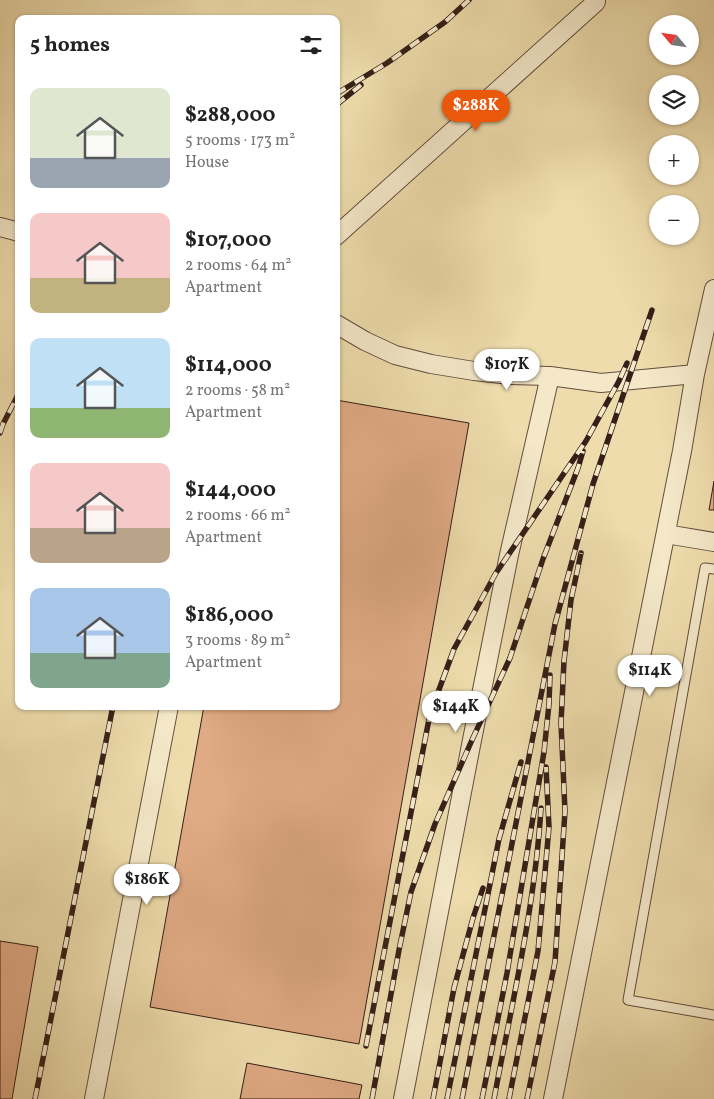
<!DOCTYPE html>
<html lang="en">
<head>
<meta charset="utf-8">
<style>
  body { margin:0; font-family:Vollkorn,serif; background:#f6f6f6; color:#222; height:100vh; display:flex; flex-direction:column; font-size:19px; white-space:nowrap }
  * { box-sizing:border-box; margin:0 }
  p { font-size:16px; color:#767676 }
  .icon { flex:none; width:28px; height:28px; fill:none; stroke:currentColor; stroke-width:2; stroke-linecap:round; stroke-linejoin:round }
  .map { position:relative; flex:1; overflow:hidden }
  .sheet { position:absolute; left:15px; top:15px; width:325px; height:695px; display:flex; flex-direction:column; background:#fff; border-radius:10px; box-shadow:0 1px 4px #0004 }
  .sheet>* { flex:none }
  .needle { width:32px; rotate:299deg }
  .buttons { position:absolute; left:649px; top:15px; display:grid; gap:10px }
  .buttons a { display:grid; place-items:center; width:50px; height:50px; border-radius:50%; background:#fff; box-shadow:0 1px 4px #0004; font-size:25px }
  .price { position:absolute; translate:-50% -42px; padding:0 11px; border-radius:18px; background:#fff; color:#222; font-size:16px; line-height:32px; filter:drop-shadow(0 1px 2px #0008) }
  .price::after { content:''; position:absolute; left:50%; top:30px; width:15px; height:11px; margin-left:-8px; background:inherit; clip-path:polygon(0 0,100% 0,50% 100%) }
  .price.current { background:#ea580c; color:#fff }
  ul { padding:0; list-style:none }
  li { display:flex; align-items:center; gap:15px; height:125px; padding:0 15px }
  li span { display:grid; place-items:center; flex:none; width:140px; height:100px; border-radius:10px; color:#555 }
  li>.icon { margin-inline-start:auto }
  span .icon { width:60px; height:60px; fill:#fffc; stroke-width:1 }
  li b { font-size:21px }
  h2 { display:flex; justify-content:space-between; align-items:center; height:60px; padding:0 15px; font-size:21px }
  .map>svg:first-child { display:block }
</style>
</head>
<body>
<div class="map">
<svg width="714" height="1099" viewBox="0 0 714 1099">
  <rect width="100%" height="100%" fill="#eedcac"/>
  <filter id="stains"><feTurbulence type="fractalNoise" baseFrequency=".004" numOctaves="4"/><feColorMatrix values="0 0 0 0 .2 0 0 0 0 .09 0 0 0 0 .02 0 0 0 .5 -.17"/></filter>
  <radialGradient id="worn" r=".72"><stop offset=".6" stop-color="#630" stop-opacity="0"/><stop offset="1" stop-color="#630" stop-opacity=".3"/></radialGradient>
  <!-- building -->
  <path fill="#dfaa84" stroke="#351f18" d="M 336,400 L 469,423 L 359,1044 L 150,1007 L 204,706 L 336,706 Z
    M 714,481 L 714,510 L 709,510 Z
    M 0,941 L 38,947 L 12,1099 L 0,1099 Z
    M 247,1063 L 362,1085 L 359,1099 L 240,1099 Z"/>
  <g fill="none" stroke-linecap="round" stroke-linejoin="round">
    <defs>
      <path id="service" d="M 714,569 L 705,568 L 628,1000 L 714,1015"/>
      <path id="minor" d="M 0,227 L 19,232
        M 336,236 L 596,2
        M 336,324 L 365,341 L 395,355 L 431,364 L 474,371 L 510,375 L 550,376 L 601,383 L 695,374
        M 666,534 L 714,542
        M 94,1099 L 169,706
        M 403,1099 L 472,740 L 509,555 L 550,376
        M 553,1099 L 682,451 L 695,374 L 714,289"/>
    </defs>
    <!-- service casing -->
    <use href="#service" stroke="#634e3d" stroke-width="11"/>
    <!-- minor casing -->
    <use href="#minor" stroke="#634e3d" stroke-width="20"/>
    <!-- service -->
    <use href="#service" stroke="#f4e8c9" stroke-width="9"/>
    <!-- minor -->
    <use href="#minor" stroke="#f4e8c9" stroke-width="18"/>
    <defs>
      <path id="rail" d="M 336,94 L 387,63 L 445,22 L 469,0
        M 336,105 L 361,85
        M 0,433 L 3,424 L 19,393
        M 366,1046 L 430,714 L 454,649 L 496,573 L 586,441 L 619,381 L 627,363
        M 35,1099 L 113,706
        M 372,1099 L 399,950 L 411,892 L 435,824 L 472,740 L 510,658 L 543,559 L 578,468 L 583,451
        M 433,1099 L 454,988 L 473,918 L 483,888
        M 447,1099 L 499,839 L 521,762
        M 462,1099 L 555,624 L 593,484 L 652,310
        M 482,1099 L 507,973 L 544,752 L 549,704 L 550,675
        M 494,1099 C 512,1003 535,906 541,808
        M 509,1099 L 538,951 L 549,827 L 546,767
        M 527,1099 L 555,962 L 565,811 L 561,723 L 564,661 L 571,600 L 581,553"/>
    </defs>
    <!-- rail casing -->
    <use href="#rail" stroke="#351f18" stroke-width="5.5"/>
    <!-- rail -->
    <use href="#rail" stroke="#f4e8c9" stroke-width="4" stroke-dasharray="11" stroke-linecap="butt"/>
  </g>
  <rect width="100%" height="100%" filter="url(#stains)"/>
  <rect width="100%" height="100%" fill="url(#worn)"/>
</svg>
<div class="buttons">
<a><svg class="needle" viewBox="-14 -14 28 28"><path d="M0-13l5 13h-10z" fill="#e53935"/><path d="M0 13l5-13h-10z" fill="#767676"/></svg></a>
<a><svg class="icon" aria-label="layers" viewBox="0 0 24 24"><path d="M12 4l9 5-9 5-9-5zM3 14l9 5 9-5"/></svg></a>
<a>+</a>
<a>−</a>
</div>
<b class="price current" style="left:476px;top:132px">$288K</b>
<b class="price" style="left:507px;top:391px">$107K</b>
<b class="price" style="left:650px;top:697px">$114K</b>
<b class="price" style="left:456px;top:733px">$144K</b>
<b class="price" style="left:147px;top:906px">$186K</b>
<section class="sheet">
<h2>5 homes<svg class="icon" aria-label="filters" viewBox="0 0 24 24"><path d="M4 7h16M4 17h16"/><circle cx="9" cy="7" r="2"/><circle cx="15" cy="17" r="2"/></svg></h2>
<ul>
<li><span style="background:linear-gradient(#dfe7d0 70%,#9aa5b1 0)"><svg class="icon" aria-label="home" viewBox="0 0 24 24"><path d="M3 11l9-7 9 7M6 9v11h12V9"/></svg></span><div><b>$288,000</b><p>5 rooms · 173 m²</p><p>House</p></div></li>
<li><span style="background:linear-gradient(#f6c9c9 65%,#c2b280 0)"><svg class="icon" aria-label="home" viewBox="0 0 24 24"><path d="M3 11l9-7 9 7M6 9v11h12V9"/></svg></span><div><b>$107,000</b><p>2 rooms · 64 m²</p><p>Apartment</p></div></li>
<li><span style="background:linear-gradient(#bfe0f5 70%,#8fb573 0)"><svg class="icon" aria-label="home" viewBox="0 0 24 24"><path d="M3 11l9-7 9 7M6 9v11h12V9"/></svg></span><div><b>$114,000</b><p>2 rooms · 58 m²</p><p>Apartment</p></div></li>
<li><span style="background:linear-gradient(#f6c9c9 65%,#b9a48a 0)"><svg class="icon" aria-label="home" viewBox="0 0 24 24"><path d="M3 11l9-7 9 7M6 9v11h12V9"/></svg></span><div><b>$144,000</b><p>2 rooms · 66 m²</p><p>Apartment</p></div></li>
<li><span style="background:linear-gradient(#a9c7e8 65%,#7fa58c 0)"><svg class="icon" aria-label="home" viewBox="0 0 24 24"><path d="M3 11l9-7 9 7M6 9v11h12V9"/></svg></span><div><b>$186,000</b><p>3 rooms · 89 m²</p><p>Apartment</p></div></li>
</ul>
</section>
</div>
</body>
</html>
